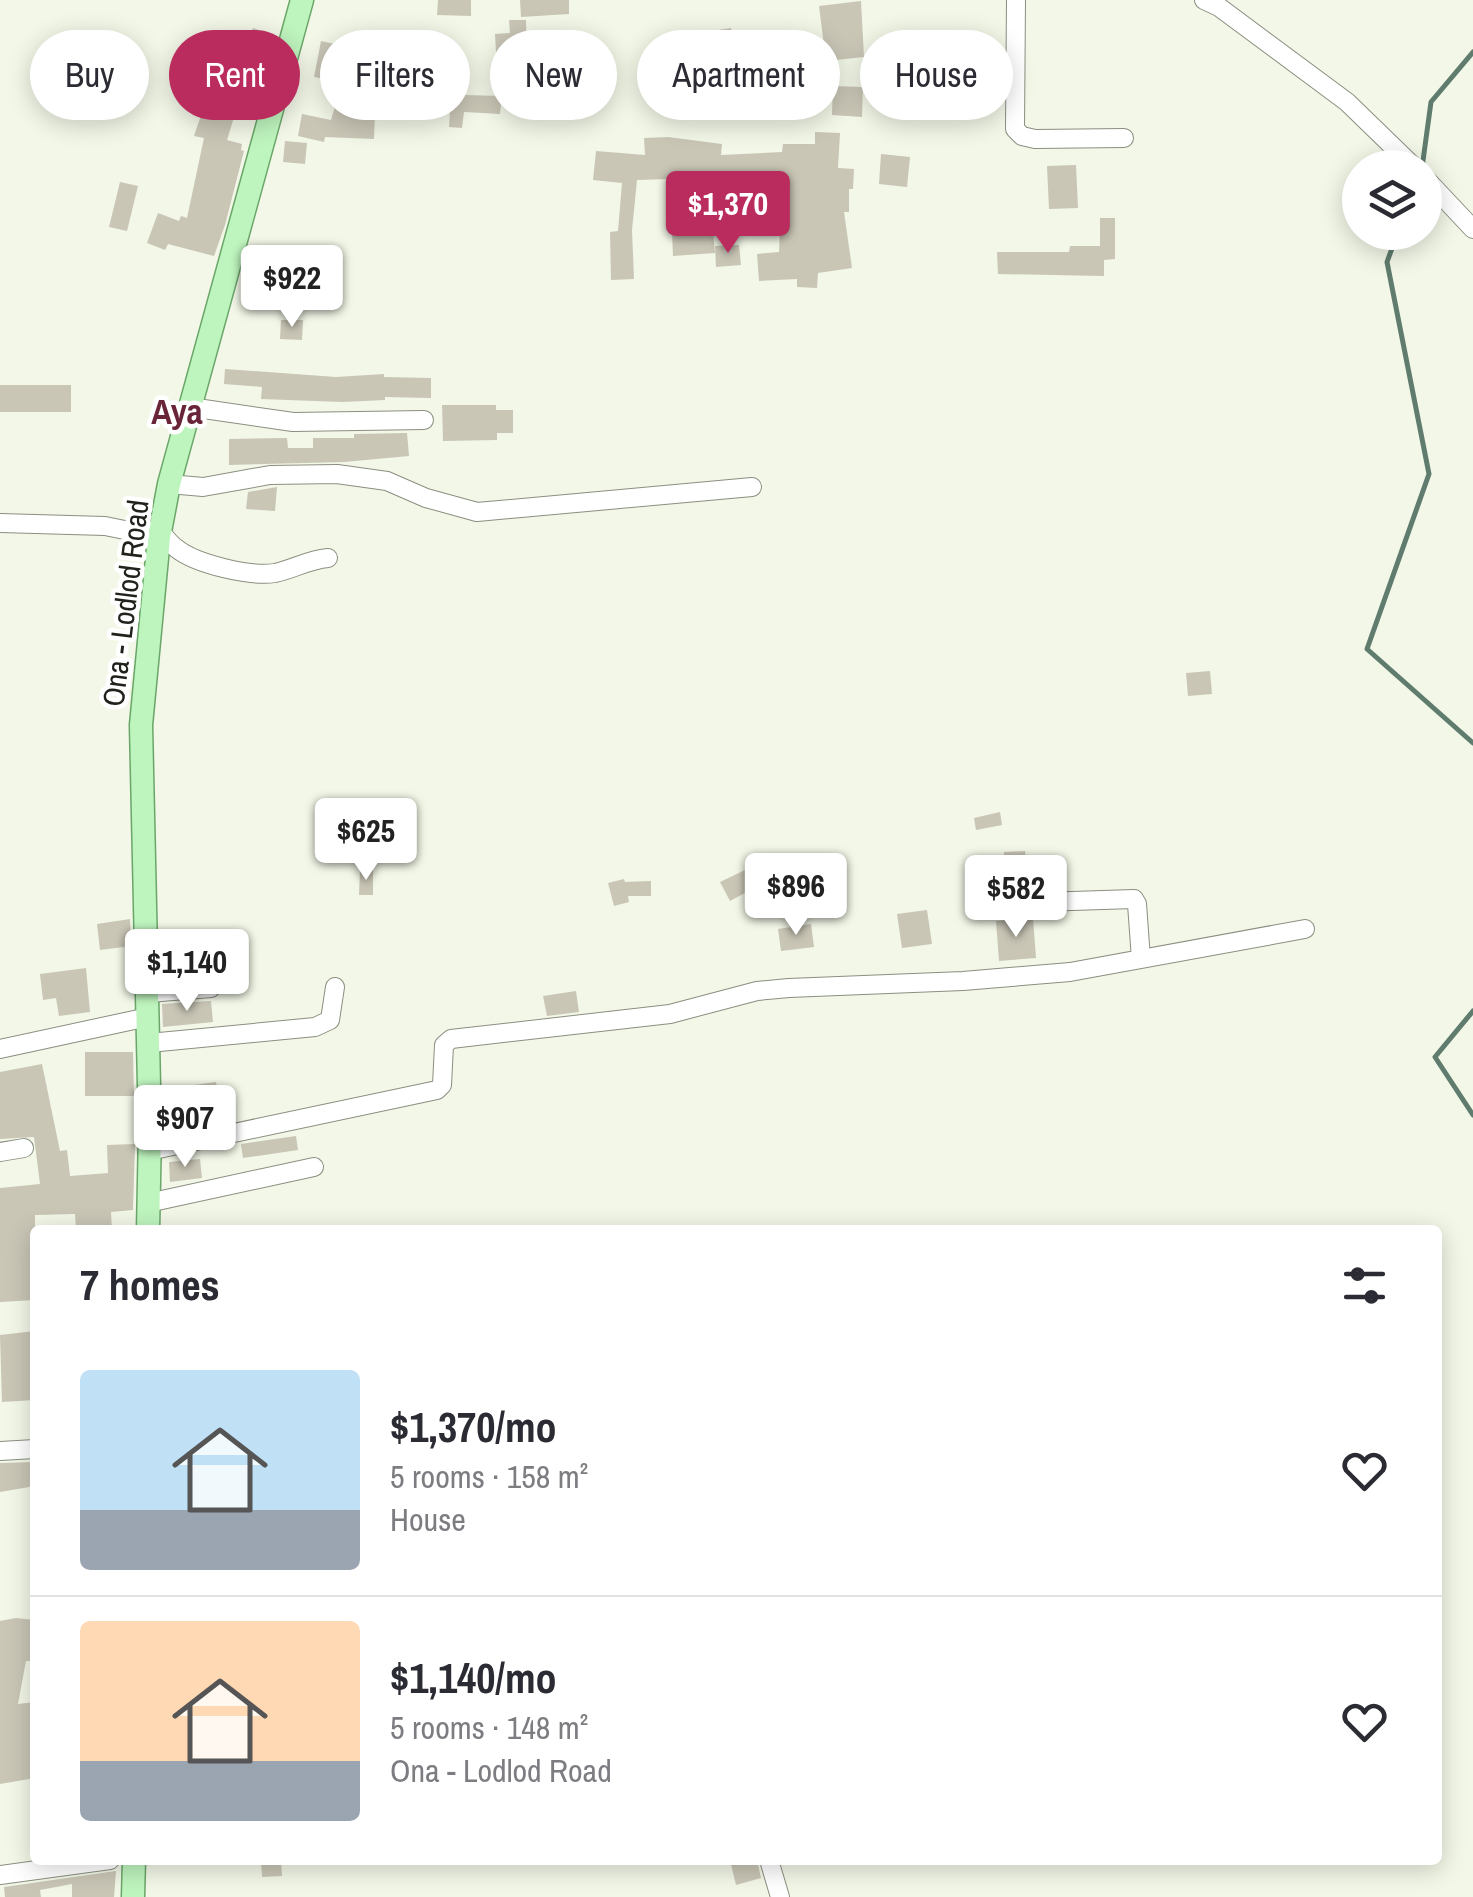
<!DOCTYPE html>
<html lang="en">
<head>
<meta charset="utf-8">
<style>
  body { margin:0; font-family:"Archivo Narrow",sans-serif; background:#f2f2f3; color:#2b2b33; height:100vh; display:flex; flex-direction:column; font-size:38px; white-space:nowrap }
  * { box-sizing:border-box; margin:0 }
  p { font-size:32px; color:#7c7c81 }
  .icon { flex:none; width:55px; height:55px; fill:none; stroke:currentColor; stroke-width:2; stroke-linecap:round; stroke-linejoin:round }
  .map { position:relative; flex:1; overflow:hidden }
  .side { position:absolute; left:30px; top:1225px; width:1412px; height:640px; display:flex; flex-direction:column; background:#fff; border-radius:10px; box-shadow:0 5px 25px #0003 }
  .side>* { flex:none }
  .banner { position:absolute; left:30px; top:30px; width:1415px; height:90px; display:flex; gap:20px }
  .tools { position:absolute; left:1342px; top:150px; display:grid; gap:20px }
  .tools a { display:grid; place-items:center; width:100px; height:100px; border-radius:50%; background:#fff; box-shadow:0 5px 25px #0003; font-size:50px }
  .price { position:absolute; translate:-50% -85px; padding:0 22px; border-radius:10px; background:#fff; color:#222; font-size:32px; line-height:65px; filter:drop-shadow(0 2px 5px #0008) }
  .price::after { content:''; position:absolute; left:50%; top:60px; width:30px; height:22px; margin-left:-15px; background:inherit; clip-path:polygon(0 0,100% 0,50% 100%) }
  .price.on { background:#ba2c5d; color:#fff }
  ul { padding:0; list-style:none }
  li { display:flex; align-items:center; gap:30px; height:250px; padding:0 50px }
  li+li { border-top:2px solid #e1e1e2 }
  li span { display:grid; place-items:center; flex:none; width:280px; height:200px; border-radius:10px; color:#555 }
  li>.icon { margin-inline-start:auto }
  span .icon { width:120px; height:120px; fill:#fffc; stroke-width:1 }
  li b { font-size:42px }
  h2 { display:flex; justify-content:space-between; align-items:center; height:120px; padding:0 50px; font-size:42px }
  .tag { padding:0 35px; border-radius:45px; background:#fff; box-shadow:0 5px 25px #0003; font-size:35px; line-height:90px }
  .tag.on { background:#ba2c5d; color:#fff }
  .map>svg:first-child { display:block }
</style>
</head>
<body>
<div class="map">
<svg width="1473" height="1897" viewBox="0 0 1473 1897">
  <rect width="100%" height="100%" fill="#f2f7e7"/>
  <g fill="none" stroke-linecap="round" stroke-linejoin="round">
    <!-- stream -->
    <path stroke="#5f7c6e" stroke-width="5" d="M 1422,168 L 1431,102 L 1473,52
      M 1398,232 L 1387,262 L 1429,474 L 1367,649 L 1473,743
      M 1473,1011 L 1435,1057 L 1473,1115"/>
  </g>
  <!-- building -->
  <path fill="#c9c6b6" d="M 438,0 L 471,0 L 471,16 L 437,15 Z
    M 520,0 L 569,0 L 569,14 L 521,17 Z
    M 861,1 L 864,57 L 826,61 L 819,6 Z
    M 509,20 L 526,20 L 527,51 L 496,52 L 495,34 L 510,33 Z
    M 253,28 L 275,36 L 267,57 L 245,48 Z
    M 731,28 L 735,54 L 709,58 L 705,32 Z
    M 321,41 L 361,50 L 359,62 L 346,60 L 342,82 L 314,77 Z
    M 748,56 L 747,117 L 728,117 L 728,86 L 734,86 L 732,57 Z
    M 798,61 L 827,62 L 826,93 L 796,92 Z
    M 451,67 L 466,68 L 463,95 L 502,96 L 500,114 L 464,112 L 462,128 L 449,127 L 450,111 L 428,109 L 430,92 L 448,93 Z
    M 213,80 L 243,88 L 227,140 L 242,144 L 241,150 L 244,151 L 225,225 L 214,256 L 168,244 L 165,250 L 147,243 L 158,213 L 179,221 L 181,216 L 187,218 L 204,138 L 194,136 Z
    M 341,86 L 371,93 L 367,113 L 375,113 L 374,139 L 325,137 L 324,142 L 298,136 L 302,114 L 331,120 Z
    M 833,86 L 863,87 L 862,117 L 832,115 Z
    M 815,132 L 840,133 L 838,168 L 854,169 L 853,189 L 849,189 L 849,212 L 844,212 L 852,268 L 818,273 L 817,288 L 797,287 L 797,279 L 759,281 L 757,254 L 779,252 L 782,181 L 708,184 L 715,253 L 673,256 L 672,233 L 676,233 L 671,179 L 637,180 L 632,230 L 634,279 L 611,280 L 610,232 L 618,231 L 622,183 L 593,180 L 596,151 L 645,155 L 644,138 L 668,137 L 722,144 L 721,155 L 782,152 L 783,144 L 815,144 Z
    M 285,141 L 307,143 L 305,164 L 283,162 Z
    M 881,154 L 910,157 L 907,187 L 879,184 Z
    M 1076,165 L 1078,208 L 1049,209 L 1047,166 Z
    M 120,182 L 138,186 L 127,231 L 109,227 Z
    M 1100,218 L 1115,218 L 1115,259 L 1104,260 L 1104,276 L 998,274 L 997,252 L 1069,252 L 1070,246 L 1100,246 Z
    M 739,245 L 741,265 L 716,267 L 715,246 Z
    M 281,320 L 303,320 L 302,340 L 280,339 Z
    M 225,369 L 336,377 L 384,374 L 384,377 L 431,378 L 431,398 L 385,397 L 385,400 L 342,402 L 261,399 L 262,387 L 224,384 Z
    M 0,385 L 71,385 L 71,412 L 0,412 Z
    M 442,405 L 496,405 L 496,410 L 513,410 L 513,433 L 497,433 L 497,440 L 443,441 Z
    M 407,433 L 409,456 L 344,462 L 229,465 L 229,439 L 287,438 L 288,448 L 313,448 L 313,438 L 354,438 L 354,434 Z
    M 277,487 L 275,511 L 246,509 L 248,492 Z
    M 1210,671 L 1212,694 L 1188,696 L 1186,673 Z
    M 1000,812 L 1002,825 L 976,830 L 974,818 Z
    M 1025,851 L 1026,861 L 1047,860 L 1048,888 L 1002,891 L 1000,862 L 1004,862 L 1004,852 Z
    M 360,870 L 373,870 L 373,895 L 359,895 Z
    M 745,870 L 754,888 L 730,901 L 720,882 Z
    M 624,879 L 625,882 L 651,881 L 651,896 L 628,896 L 629,902 L 614,906 L 608,883 Z
    M 927,910 L 932,944 L 902,948 L 897,914 Z
    M 1033,918 L 1036,958 L 999,961 L 996,921 Z
    M 130,919 L 131,946 L 100,950 L 97,924 Z
    M 811,924 L 814,947 L 781,951 L 778,929 Z
    M 86,968 L 90,1012 L 59,1016 L 56,998 L 43,1000 L 40,974 Z
    M 576,991 L 579,1012 L 547,1016 L 543,996 Z
    M 211,1001 L 213,1022 L 163,1027 L 162,1004 Z
    M 85,1052 L 133,1052 L 134,1096 L 85,1096 Z
    M 42,1064 L 60,1151 L 67,1150 L 70,1176 L 108,1173 L 107,1145 L 135,1144 L 133,1210 L 111,1212 L 112,1230 L 76,1230 L 75,1214 L 35,1215 L 35,1300 L 0,1302 L 0,1188 L 40,1184 L 34,1137 L 0,1139 L 0,1072 Z
    M 216,1082 L 222,1120 L 177,1125 L 172,1088 Z
    M 296,1136 L 298,1150 L 243,1158 L 241,1144 Z
    M 200,1159 L 202,1178 L 170,1182 L 169,1162 Z
    M 35,1331 L 35,1400 L 2,1402 L 0,1335 Z
    M 35,1462 L 35,1486 L 0,1492 L 0,1463 Z
    M 16,1618 L 35,1620 L 35,1639 L 30,1638 L 31,1661 L 26,1661 L 18,1704 L 35,1702 L 35,1722 L 31,1723 L 35,1778 L 0,1784 L 0,1621 Z
    M 261,1860 L 281,1860 L 282,1876 L 262,1877 Z
    M 730,1860 L 757,1860 L 761,1878 L 736,1885 Z
    M 116,1871 L 114,1897 L 72,1897 L 72,1884 L 40,1890 L 41,1897 L 5,1897 L 4,1887 Z"/>
  <g fill="none" stroke-linecap="round" stroke-linejoin="round">
    <defs>
      <path id="minor" d="M 1016,0 L 1015,129 L 1022,136 L 1035,139 L 1124,138
        M 1204,0 L 1219,7 L 1347,102 L 1415,168
        M 1425,178 L 1473,229
        M 190,407 L 293,422 L 424,420
        M 169,484 L 203,487 L 270,475 L 337,474 L 387,481 L 426,498 L 477,512 L 752,487
        M 0,523 L 105,526 L 159,537
        M 160,531 C 165,537 170,544 176,548 C 195,564 251,577 275,573 C 294,569 307,560 328,558
        M 1041,902 L 1134,899 L 1137,904 L 1141,959
        M 148,993 L 211,988
        M 149,1043 L 315,1027 L 330,1020 L 335,987
        M 0,1049 L 148,1017
        M 149,1151 L 437,1090 L 442,1085 L 444,1045 L 451,1039 L 670,1014 L 757,991 L 789,988 L 963,981 L 1070,972 L 1305,929
        M 0,1152 L 24,1148
        M 148,1203 L 314,1167
        M 0,1451 L 35,1449
        M 769,1860 L 780,1897
        M 0,1875 L 110,1860"/>
      <path id="major" d="M 148,1230 L 150,1131 L 141,725 L 159,537 L 169,484 L 302,0
        M 133,1897 L 134,1860"/>
    </defs>
    <!-- minor casing -->
    <use href="#minor" stroke="#8a8f80" stroke-width="20"/>
    <!-- major casing -->
    <use href="#major" stroke="#6aa669" stroke-width="25"/>
    <!-- minor -->
    <use href="#minor" stroke="#fff" stroke-width="18"/>
    <!-- major -->
    <use href="#major" stroke="#bef4be" stroke-width="22"/>
  </g>
  <g text-anchor="middle" dominant-baseline="central" stroke-width="9" stroke-linejoin="round" paint-order="stroke">
    <!-- street labels -->
    <g font-size="30" fill="#21221c" stroke="#fff">
      <text transform="translate(125 603) rotate(-83)">Ona - Lodlod Road</text>
    </g>
    <!-- quarter labels -->
    <g font-size="35" font-weight="bold" fill="#692438" stroke="#fff">
      <text x="177" y="411">Aya</text>
    </g>
  </g>
</svg>
<div class="tools">
<a><svg class="icon" aria-label="layers" viewBox="0 0 24 24"><path d="M12 4l9 5-9 5-9-5zM3 14l9 5 9-5"/></svg></a>
</div>
<b class="price on" style="left:728px;top:256px">$1,370</b>
<b class="price" style="left:292px;top:330px">$922</b>
<b class="price" style="left:366px;top:883px">$625</b>
<b class="price" style="left:796px;top:938px">$896</b>
<b class="price" style="left:1016px;top:940px">$582</b>
<b class="price" style="left:187px;top:1014px">$1,140</b>
<b class="price" style="left:185px;top:1170px">$907</b>
<div class="banner">
<a class="tag">Buy</a>
<a class="tag on">Rent</a>
<a class="tag">Filters</a>
<a class="tag">New</a>
<a class="tag">Apartment</a>
<a class="tag">House</a>
</div>
<section class="side">
<h2>7 homes<svg class="icon" aria-label="filters" viewBox="0 0 24 24"><path d="M4 7h16M4 17h16"/><circle cx="9" cy="7" r="2"/><circle cx="15" cy="17" r="2"/></svg></h2>
<ul>
<li><span style="background:linear-gradient(#bfe0f5 70%,#9aa5b1 0)"><svg class="icon" aria-label="home" viewBox="0 0 24 24"><path d="M3 11l9-7 9 7M6 9v11h12V9"/></svg></span><div><b>$1,370/mo</b><p>5 rooms · 158 m²</p><p>House</p></div><svg class="icon" aria-label="heart" viewBox="0 0 24 24"><path d="M12 20l-8-8c-3-5 5-10 8-4 3-6 11-1 8 4z"/></svg></li>
<li><span style="background:linear-gradient(#ffd9b3 70%,#9aa5b1 0)"><svg class="icon" aria-label="home" viewBox="0 0 24 24"><path d="M3 11l9-7 9 7M6 9v11h12V9"/></svg></span><div><b>$1,140/mo</b><p>5 rooms · 148 m²</p><p>Ona - Lodlod Road</p></div><svg class="icon" aria-label="heart" viewBox="0 0 24 24"><path d="M12 20l-8-8c-3-5 5-10 8-4 3-6 11-1 8 4z"/></svg></li>
</ul>
</section>
</div>
</body>
</html>
